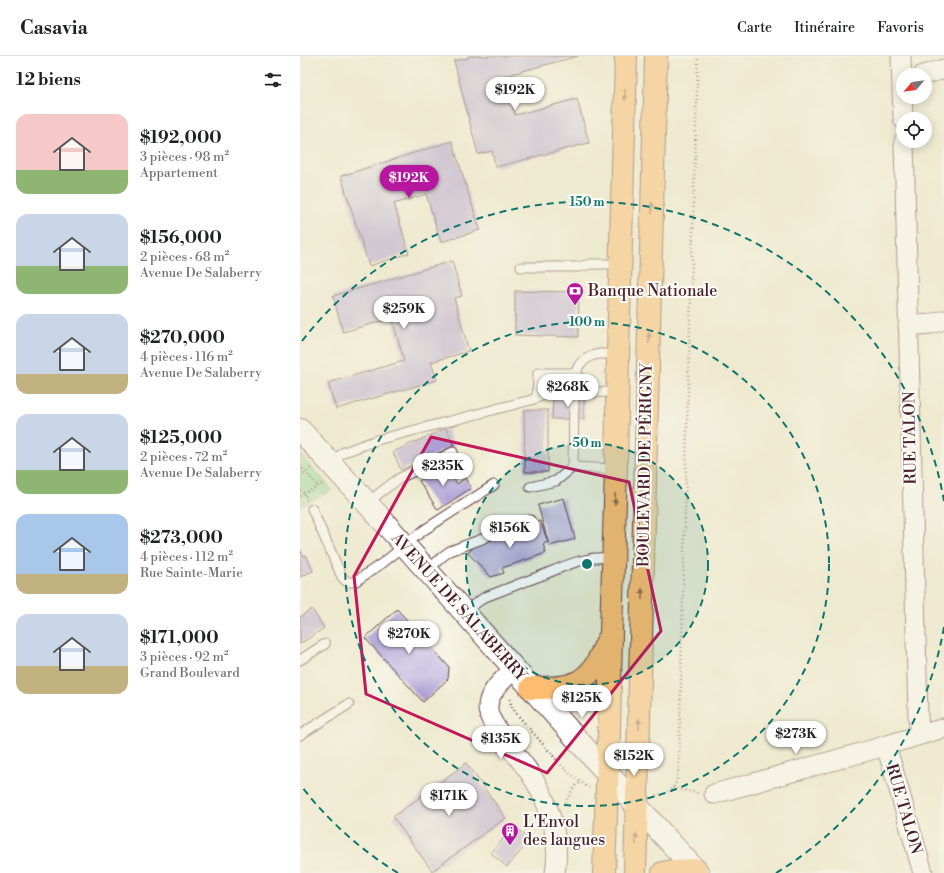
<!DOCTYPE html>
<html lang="fr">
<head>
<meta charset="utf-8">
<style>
  body { margin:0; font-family:"Libre Bodoni",serif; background:#f2f2f2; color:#202124; height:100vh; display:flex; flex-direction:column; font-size:15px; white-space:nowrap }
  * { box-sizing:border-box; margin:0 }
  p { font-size:13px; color:#757577 }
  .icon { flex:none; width:22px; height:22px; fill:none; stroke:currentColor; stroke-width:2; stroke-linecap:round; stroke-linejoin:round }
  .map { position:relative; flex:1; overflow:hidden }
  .drawer { display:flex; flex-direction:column; background:#fff; width:300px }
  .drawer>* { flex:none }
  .needle { width:26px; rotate:241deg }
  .tools { position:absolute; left:596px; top:12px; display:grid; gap:8px }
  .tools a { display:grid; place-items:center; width:36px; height:36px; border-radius:50%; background:#fff; box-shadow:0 2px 10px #0003; font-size:20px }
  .price { position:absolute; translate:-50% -34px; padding:0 9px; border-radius:14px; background:#fff; color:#222; font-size:13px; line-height:26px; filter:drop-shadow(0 1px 2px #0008) }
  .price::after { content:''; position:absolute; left:50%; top:24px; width:12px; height:9px; margin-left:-6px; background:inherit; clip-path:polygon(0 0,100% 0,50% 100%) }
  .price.active { background:#b5179e; color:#fff }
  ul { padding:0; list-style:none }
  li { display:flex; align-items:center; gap:12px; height:100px; padding:0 16px }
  li span { display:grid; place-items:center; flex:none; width:112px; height:80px; border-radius:12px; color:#555 }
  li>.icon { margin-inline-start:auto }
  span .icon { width:48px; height:48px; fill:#fffc; stroke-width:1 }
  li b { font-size:17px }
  h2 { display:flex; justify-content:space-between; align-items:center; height:48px; padding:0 16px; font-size:17px }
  header { display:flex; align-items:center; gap:24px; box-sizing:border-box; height:56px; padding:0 20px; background:#fff; border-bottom:1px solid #e0e0e0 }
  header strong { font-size:19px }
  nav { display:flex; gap:22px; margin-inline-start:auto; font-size:14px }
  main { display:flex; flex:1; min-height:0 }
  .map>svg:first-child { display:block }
</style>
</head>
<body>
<header>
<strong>Casavia</strong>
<nav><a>Carte</a><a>Itinéraire</a><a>Favoris</a></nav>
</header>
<main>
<section class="drawer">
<h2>12 biens<svg class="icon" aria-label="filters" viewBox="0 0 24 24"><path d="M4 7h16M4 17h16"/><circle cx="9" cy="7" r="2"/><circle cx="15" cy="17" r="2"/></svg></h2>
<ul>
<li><span style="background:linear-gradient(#f6c9c9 70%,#8fb573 0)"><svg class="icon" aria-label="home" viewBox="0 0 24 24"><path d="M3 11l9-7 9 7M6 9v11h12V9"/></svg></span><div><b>$192,000</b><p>3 pièces · 98 m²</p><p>Appartement</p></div></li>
<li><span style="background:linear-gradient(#c9d6e8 65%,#8fb573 0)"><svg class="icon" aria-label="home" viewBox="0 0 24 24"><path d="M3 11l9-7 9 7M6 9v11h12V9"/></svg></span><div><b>$156,000</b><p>2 pièces · 68 m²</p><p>Avenue De Salaberry</p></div></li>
<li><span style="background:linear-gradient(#c9d6e8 75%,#c2b280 0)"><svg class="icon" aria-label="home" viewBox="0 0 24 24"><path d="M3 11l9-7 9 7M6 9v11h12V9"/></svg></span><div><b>$270,000</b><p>4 pièces · 116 m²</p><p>Avenue De Salaberry</p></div></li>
<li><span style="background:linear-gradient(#c9d6e8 70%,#8fb573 0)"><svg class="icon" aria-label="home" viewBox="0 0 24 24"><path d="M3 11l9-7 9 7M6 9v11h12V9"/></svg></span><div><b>$125,000</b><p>2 pièces · 72 m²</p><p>Avenue De Salaberry</p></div></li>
<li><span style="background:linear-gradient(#a9c7e8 75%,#c2b280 0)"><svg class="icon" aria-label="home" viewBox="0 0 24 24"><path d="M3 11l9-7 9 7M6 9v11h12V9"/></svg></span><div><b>$273,000</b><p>4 pièces · 112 m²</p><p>Rue Sainte-Marie</p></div></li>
<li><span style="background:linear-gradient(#c9d6e8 65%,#c2b280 0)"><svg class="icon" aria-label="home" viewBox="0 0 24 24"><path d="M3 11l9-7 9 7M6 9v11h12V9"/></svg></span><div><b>$171,000</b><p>3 pièces · 92 m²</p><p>Grand Boulevard</p></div></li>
</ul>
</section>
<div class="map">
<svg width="644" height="817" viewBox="0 0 644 817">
  <rect width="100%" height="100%" fill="#fdfcf7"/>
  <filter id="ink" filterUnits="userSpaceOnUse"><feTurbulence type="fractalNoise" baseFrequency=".025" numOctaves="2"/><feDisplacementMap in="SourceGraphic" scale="8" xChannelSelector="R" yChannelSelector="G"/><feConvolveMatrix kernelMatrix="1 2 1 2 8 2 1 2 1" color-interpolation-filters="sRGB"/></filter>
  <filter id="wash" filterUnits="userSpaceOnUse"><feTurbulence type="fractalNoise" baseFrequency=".012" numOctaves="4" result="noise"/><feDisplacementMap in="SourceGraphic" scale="16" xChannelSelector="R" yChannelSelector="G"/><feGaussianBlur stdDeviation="0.9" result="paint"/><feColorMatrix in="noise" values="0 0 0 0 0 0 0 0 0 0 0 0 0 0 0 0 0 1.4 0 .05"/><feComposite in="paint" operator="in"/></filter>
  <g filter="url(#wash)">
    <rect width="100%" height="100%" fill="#eeead0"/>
    <!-- green -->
    <path fill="#8bd692" stroke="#6a7a5e" d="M 0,398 L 32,434 L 0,450 Z"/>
    <g id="blocks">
      <!-- building -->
      <path fill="#aea0d6" d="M 168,0 L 278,0 L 204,20 L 215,59 L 277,43 L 289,87 L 196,111 L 192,95 L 178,98 L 154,5 L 168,2 Z
        M 152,85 L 180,174 L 141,186 L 126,138 L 94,148 L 109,197 L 69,210 L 41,120 Z
        M 152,205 L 162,240 L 154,242 L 169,295 L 131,306 L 137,324 L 36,353 L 28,327 L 104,305 L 92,262 L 43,276 L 33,240 Z
        M 215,235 L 279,236 L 278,281 L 215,279 Z
        M 253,340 L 284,341 L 284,363 L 252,363 Z
        M 224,354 L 248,354 L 248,416 L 225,416 Z
        M 146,372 L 154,390 L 101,414 L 93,396 Z
        M 144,409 L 157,428 L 165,422 L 171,432 L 138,454 L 119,425 Z
        M 264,442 L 275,483 L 249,490 L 238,449 Z
        M 240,465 L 248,486 L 243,488 L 246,497 L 202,512 L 204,517 L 191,521 L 168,497 L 176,489 L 208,478 L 207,476 Z
        M 0,493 L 3,500 L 6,499 L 13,515 L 0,521 Z
        M 12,553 L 24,572 L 0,588 L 0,561 Z
        M 97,553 L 149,611 L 148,623 L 123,646 L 65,582 Z
        M 166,707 L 206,762 L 132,815 L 93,761 Z
        M 214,770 L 230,784 L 207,811 L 191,797 Z"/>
    </g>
  </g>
  <g filter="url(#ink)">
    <use href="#blocks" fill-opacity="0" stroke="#633d44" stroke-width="1"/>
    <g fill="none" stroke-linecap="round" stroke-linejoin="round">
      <defs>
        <path id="service" d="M 221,211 L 278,211 L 291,208 L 320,208
          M 237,342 L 238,317 L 277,317
          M 30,407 L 44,396 L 77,384 L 231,344 L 250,337 L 317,336
          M 316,413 L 273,411 L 274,341 L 275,328 L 278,311 L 282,306 L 291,300 L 299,298 L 318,298
          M 230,431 L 256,425 L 273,411
          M 67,447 L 86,432 L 100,422 L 153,396
          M 12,453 L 42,521 L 46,525 L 48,526 L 53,526 L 56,525 L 84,506 L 124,474 L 194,429
          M 127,515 L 143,500 L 150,495 L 182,483 L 200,474 L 230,464
          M 162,554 L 175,548 L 185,541 C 204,534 223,526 243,519 C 267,509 287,499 314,502
          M 0,604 L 25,588
          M 0,679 L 49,648"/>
        <path id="minor" d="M 601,0 L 603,63
          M 623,19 L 644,13
          M 604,85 L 618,662 L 620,678
          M 608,270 L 630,268 L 644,264
          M 214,613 C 204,623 189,635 188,650 C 186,668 219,700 229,716 C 249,744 261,783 255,817
          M 586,689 L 623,817
          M 414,738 L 564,696 L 644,672"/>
        <path id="tertiary" d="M 0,374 L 67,447 L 307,717 L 398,817"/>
        <path id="primary" d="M 231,632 C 258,632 281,634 297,607 C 301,599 304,591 308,584
          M 304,817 L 309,675 L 311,577 L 316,413 L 318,298 L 326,0
          M 335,817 L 356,0
          M 363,817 L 372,815 L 396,814"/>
      </defs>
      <!-- service casing -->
      <use href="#service" stroke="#633d44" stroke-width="11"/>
      <!-- minor casing -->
      <use href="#minor" stroke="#633d44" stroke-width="21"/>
      <!-- tertiary casing -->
      <use href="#tertiary" stroke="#633d44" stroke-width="24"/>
      <!-- primary casing -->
      <use href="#primary" stroke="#633d44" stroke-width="24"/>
      <!-- path -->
      <path stroke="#633d44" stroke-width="2.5" stroke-dasharray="1 3" stroke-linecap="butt" d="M 0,410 L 18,430
        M 0,420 L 11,412
        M 0,434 L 5,438 L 7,444
        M 0,440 L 24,427
        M 210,643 L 211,649 L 215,656 L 261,709 L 269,717 L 289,732
        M 373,732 L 398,737
        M 356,740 C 378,734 377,726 379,707 L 387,370 L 398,0
        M 265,747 L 274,731 L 281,726"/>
      <!-- service -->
      <use href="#service" stroke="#fff" stroke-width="9"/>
      <!-- minor -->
      <use href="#minor" stroke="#fff" stroke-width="19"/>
      <!-- tertiary -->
      <use href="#tertiary" stroke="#fff" stroke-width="22"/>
      <!-- primary -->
      <use href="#primary" stroke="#febc70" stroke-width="22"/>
    </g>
    <!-- one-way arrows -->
    <defs><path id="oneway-solid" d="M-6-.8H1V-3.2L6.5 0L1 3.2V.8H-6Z"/></defs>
    <g fill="#9b664a">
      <use href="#oneway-solid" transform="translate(325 39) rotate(91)"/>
      <use href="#oneway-solid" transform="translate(352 152) rotate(-89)"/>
      <use href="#oneway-solid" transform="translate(349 282) rotate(-89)"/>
      <use href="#oneway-solid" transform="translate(315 443) rotate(92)"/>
      <use href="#oneway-solid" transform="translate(342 538) rotate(-89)"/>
      <use href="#oneway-solid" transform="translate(339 668) rotate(-89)"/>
      <use href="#oneway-solid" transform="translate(336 783) rotate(-88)"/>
    </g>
  </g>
  <!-- marked area -->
  <path d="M0 0H644V817H0ZM 131,381 L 329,426 L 361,575 L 247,717 L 66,638 L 54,520 Z" fill="#eeead0" fill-opacity=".55" fill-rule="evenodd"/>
  <path fill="none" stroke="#c2185b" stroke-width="3" stroke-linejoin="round" d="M 131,381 L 329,426 L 361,575 L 247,717 L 66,638 L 54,520 Z"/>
  <!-- distance rings -->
  <circle cx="287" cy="508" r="121" fill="#0f766e" fill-opacity=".12"/>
  <g fill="none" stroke="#0f766e" stroke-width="2" stroke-dasharray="7 5">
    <circle cx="287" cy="508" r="121"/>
    <circle cx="287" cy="508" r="242"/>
    <path d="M644 571A362 362 0 0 1 476 817M98 817A362 362 0 0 1 2 731M2 285A362 362 0 0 1 644 445"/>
  </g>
  <!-- icons -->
  <defs>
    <symbol id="bank-pin" viewBox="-11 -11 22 30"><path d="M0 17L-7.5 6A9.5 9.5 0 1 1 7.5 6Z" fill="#b5179e" stroke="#fdfcf7"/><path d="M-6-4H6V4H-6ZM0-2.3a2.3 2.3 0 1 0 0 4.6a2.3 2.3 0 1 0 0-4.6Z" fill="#fff"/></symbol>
    <symbol id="building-pin" viewBox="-11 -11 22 30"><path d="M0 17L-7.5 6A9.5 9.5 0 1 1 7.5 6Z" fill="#b5179e" stroke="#fdfcf7"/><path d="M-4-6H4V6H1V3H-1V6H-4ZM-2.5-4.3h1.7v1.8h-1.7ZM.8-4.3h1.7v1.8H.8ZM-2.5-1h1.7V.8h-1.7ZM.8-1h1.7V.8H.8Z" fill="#fff"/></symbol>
  </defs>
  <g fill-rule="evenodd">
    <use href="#bank-pin" x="265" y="225" width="20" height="27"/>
    <use href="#building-pin" x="200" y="765" width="20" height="27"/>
  </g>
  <g text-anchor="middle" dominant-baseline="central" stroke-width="4" stroke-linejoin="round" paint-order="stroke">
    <!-- poi labels -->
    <g font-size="16" fill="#4a1f2b" stroke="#fdfcf7" text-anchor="start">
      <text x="288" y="235">Banque Nationale</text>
      <text x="223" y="766">L'Envol<tspan x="223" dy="18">des langues</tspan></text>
    </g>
    <!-- street labels -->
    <g font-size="16" fill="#4a1f2b" stroke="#fdfcf7">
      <text transform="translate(610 382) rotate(-91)">RUE TALON</text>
      <text transform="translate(345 409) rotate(-89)">BOULEVARD DE PÉRIGNY</text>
      <text transform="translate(159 551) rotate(48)">AVENUE DE SALABERRY</text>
      <text transform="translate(604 753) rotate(74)">RUE TALON</text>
    </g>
  </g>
  <circle cx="287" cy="508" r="6" fill="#0f766e" stroke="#fdfcf7" stroke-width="2"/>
  <g font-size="12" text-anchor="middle" font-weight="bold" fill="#0f766e" stroke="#fdfcf7" stroke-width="4" stroke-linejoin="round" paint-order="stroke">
    <text x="287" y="150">150 m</text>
    <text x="287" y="270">100 m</text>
    <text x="287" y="391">50 m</text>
  </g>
</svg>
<div class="tools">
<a><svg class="needle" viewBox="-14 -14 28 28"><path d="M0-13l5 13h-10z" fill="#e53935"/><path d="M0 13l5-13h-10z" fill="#757577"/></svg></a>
<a><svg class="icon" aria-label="locate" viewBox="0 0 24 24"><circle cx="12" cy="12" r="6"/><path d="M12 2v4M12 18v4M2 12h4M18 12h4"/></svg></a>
</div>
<b class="price" style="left:215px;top:55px">$192K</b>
<b class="price active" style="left:109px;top:143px">$192K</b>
<b class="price" style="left:104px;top:274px">$259K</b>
<b class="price" style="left:268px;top:352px">$268K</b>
<b class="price" style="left:143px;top:431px">$235K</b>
<b class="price" style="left:210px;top:493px">$156K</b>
<b class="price" style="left:109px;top:599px">$270K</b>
<b class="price" style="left:282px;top:663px">$125K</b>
<b class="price" style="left:496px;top:699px">$273K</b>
<b class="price" style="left:201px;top:704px">$135K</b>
<b class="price" style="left:334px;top:721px">$152K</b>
<b class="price" style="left:149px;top:761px">$171K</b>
</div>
</main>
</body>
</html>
